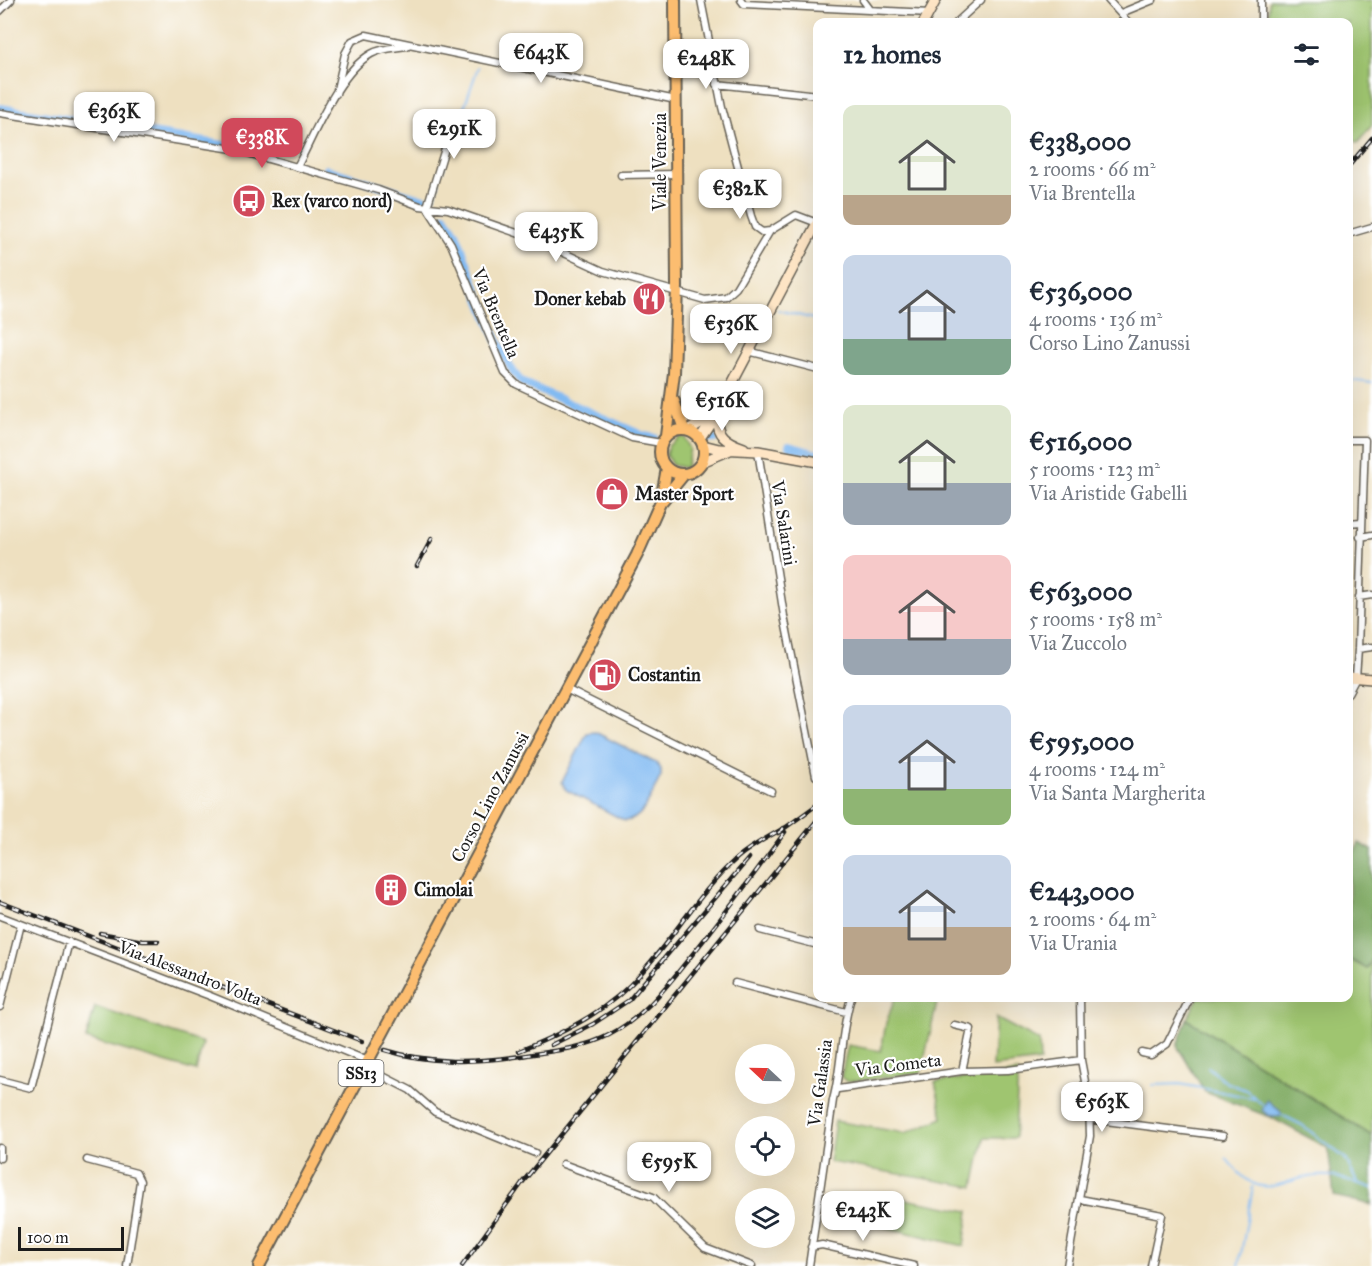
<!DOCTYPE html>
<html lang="en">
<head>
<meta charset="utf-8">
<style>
  body { margin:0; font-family:"IM FELL Great Primer",serif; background:#f2f2f3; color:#1f2937; height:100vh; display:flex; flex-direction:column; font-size:22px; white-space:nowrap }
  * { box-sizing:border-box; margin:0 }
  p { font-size:20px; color:#747a83 }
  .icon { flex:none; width:33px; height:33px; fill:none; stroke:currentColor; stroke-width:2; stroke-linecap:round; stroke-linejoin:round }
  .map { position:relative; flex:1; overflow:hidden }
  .sheet { position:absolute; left:813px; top:18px; width:540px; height:984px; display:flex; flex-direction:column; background:#fff; border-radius:12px; box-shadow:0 6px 24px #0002 }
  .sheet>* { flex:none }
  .needle { width:39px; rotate:292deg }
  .tools { position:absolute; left:735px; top:1044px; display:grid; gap:12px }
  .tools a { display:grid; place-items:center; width:60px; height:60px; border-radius:50%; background:#fff; box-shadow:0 6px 24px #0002; font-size:30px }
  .scale { position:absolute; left:18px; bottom:15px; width:106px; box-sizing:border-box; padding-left:6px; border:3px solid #1c1c1c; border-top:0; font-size:16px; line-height:21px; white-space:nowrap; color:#1c1c1c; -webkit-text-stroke:4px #fff; paint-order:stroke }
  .price { position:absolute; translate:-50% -51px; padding:0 14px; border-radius:12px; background:#fff; color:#222; font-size:20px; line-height:39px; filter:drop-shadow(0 2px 3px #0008) }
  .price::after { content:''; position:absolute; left:50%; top:36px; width:18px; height:14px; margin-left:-9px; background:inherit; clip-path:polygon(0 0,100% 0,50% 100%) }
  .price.on { background:#d1495b; color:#fff }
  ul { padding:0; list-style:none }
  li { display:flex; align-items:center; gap:18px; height:150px; padding:0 30px }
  li span { display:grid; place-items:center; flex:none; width:168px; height:120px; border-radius:12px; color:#555 }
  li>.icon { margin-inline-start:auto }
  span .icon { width:72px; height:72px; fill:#fffc; stroke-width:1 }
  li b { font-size:26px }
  h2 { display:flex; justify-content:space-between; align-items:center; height:72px; padding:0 30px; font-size:26px }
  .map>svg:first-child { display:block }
</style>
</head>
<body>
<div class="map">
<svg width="1372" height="1266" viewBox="0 0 1372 1266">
  <rect width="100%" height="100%" fill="#fff"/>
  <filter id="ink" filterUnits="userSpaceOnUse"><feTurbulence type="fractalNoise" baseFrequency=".0167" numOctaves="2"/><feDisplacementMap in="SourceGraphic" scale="12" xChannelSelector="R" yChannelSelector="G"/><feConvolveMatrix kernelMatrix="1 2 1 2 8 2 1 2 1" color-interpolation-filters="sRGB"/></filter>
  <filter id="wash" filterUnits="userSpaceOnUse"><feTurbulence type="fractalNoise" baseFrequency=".008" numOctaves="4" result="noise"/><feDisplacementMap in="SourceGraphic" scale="24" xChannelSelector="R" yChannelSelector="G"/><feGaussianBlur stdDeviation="1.35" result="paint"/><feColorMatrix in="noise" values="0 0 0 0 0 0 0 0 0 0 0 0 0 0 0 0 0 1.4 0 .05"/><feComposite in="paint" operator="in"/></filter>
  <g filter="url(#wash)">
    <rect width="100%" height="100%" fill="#eee0c0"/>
    <!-- green -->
    <path fill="#9fc570" stroke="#5e7046" stroke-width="1.5" d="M 1269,0 L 1372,0 L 1372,125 L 1358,143 L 1349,136 L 1348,22 L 1268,22 Z
      M 679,402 L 705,413 L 693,416 L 681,410 Z
      M 679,437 L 684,437 L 690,449 L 686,468 L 672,465 L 666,455 L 668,446 Z
      M 1349,959 L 1367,969 L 1372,961 L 1372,1136 L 1187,1019 L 1198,998 L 1348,998 Z
      M 895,998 L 938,998 L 921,1073 L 847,1082 L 841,1077 L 848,1045 L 881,1051 L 886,1023 Z
      M 95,1007 L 203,1043 L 196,1071 L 86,1039 Z
      M 996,1018 L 1039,1041 L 1040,1061 L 993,1067 Z
      M 1018,1072 L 1015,1138 L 984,1138 L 974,1187 L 829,1162 L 835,1121 L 905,1133 L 943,1118 L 935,1082 Z
      M 883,1195 L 969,1211 L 964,1246 L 880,1226 Z"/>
    <!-- forest -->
    <path fill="#7faa62" stroke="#4e633f" stroke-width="1.5" d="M 1359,843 L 1372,850 L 1372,961 L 1367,969 L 1349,959 L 1349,862 Z
      M 1187,1019 L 1372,1136 L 1372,1205 L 1334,1196 L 1328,1148 L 1272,1118 L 1205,1092 L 1177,1046 Z"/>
    <!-- water -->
    <path fill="#81baf2" stroke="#4e6b87" stroke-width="1.5" d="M 595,732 L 656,763 L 661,769 L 661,776 C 652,792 645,820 625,821 L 566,790 L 562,782 L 587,733 Z
      M 1267,1100 L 1281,1112 L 1280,1117 L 1268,1115 L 1262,1110 Z"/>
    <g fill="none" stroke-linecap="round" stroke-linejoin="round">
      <!-- stream -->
      <path stroke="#81baf2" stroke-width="2" d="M 452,143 L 478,67
        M 443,171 L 446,159
        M 434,199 L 439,182
        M 778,310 L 818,320
        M 1348,380 L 1372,383
        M 1208,1067 L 1227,1083 L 1246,1090 L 1264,1106
        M 1153,1085 L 1180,1084 L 1253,1098
        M 1280,1114 L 1302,1125 L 1346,1159 L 1357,1183 L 1372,1188
        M 1226,1158 C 1267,1212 1279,1172 1330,1176 C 1339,1176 1348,1182 1357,1183
        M 1239,1266 L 1253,1186"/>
      <!-- canal -->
      <path stroke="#81baf2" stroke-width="8" d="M 0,108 L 266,152
        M 326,169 L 424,199
        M 445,216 L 456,233 C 469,265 500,365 523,383 L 644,436 L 654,438
        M 709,439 L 714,439
        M 789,446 L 818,454"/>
    </g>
  </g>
  <g filter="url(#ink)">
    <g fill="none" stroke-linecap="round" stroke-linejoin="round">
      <defs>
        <path id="street" d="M 701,0 L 722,107 L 751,216 L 755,227 L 762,232 L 770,231
          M 741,0 L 744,4 L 930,13
          M 863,0 L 869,8
          M 1108,0 L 1128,22
          M 1261,0 L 1261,22
          M 0,11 L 11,0
          M 1121,13 L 1153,0
          M 957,22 L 981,0
          M 717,84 L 818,95
          M 336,94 L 345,54 L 352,41 L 366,35 L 676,100
          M 0,113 L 233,149 L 378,190 L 420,206 L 448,209 L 534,239 L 603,271 L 705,300 L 726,297 L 736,288 L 770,231 L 796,215 L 817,223
          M 297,167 C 315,133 338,73 371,54 C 381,48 395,48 407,46
          M 621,175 L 677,174
          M 427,207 L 451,244 L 505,373 L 516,384 L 632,438 L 661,443
          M 427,207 L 455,116
          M 1348,234 L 1372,227
          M 748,351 L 818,369
          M 1348,440 L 1365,440 L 1358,649 L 1356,678 L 1348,693
          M 758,451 L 784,616 L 816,776
          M 1348,523 L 1361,522
          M 1360,537 L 1372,535
          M 1359,597 L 1372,595
          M 1358,649 L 1372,647
          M 566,689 L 771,791
          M 0,916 L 210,996 L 368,1061
          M 760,930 L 818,945
          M 735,983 L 846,1012
          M 0,1007 L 21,924
          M 954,1025 L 971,1029 L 962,1071
          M 1142,1053 L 1151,1055 L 1167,1044 L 1190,998
          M 365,1067 L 410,1090 L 435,1112 L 535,1153
          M 0,1080 L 31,1088 L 69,942
          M 838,1089 L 962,1071 L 1008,1070 L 1081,1060
          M 1090,1119 L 1223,1136
          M 0,1148 L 0,1158
          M 87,1160 L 136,1173 L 140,1181 L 127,1266
          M 563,1164 L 653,1197 L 705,1248 L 752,1266
          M 1080,1199 L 1162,1215 L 1151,1266
          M 811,1247 L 822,1245 L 914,1266
          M 809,1266 L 833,1100 C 842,1068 840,1033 851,998
          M 1067,1266 L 1090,1136 L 1089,1103 L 1081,1060 L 1080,998"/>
        <path id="secondary" d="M 924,22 L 936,0
          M 677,411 C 688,424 706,417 718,410
          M 717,415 C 715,435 726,442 744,448
          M 689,430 L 712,416
          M 700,438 L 715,416 L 818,221
          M 703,445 L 719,449 L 758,451 L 818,462
          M 702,462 L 730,450
          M 1348,677 L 1372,679"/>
        <path id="primary" d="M 674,401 L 684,429
          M660 452a22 22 0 1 1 44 0a22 22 0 1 1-44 0Z
          M 666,436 L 674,373 L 677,287 L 675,0
          M 662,501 L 684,474
          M 259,1266 L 637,555 L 661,501 L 667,468"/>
      </defs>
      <!-- street casing -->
      <use href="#street" stroke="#666155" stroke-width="9"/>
      <!-- secondary casing -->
      <use href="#secondary" stroke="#666155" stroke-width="12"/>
      <!-- primary casing -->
      <use href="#primary" stroke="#666155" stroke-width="14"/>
      <!-- street -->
      <use href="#street" stroke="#fff" stroke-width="6"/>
      <!-- secondary -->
      <use href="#secondary" stroke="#fee5c5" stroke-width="9"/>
      <!-- primary -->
      <use href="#primary" stroke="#fcbd6f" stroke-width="10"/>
      <defs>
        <path id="rail" d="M 1348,167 L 1372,138
          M 417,566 L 432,538
          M 778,833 L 818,804
          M 0,902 L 362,1041
          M 100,933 L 143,941 L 158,941
          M 551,1045 L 593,1024 L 629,1000 L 749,858
          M 385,1050 C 431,1064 473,1063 521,1056 C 551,1051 582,1049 609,1035 C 644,1017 667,986 691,956 C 724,916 754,874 785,832
          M 519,1051 C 557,1036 601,1014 630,985 C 669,946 696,895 737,858 C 751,846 768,837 784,828
          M 462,1266 L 522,1183 L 818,819"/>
      </defs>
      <!-- rail casing -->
      <use href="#rail" stroke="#1c1c1c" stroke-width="4.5"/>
      <!-- rail -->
      <use href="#rail" stroke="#fff" stroke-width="2" stroke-dasharray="7" stroke-linecap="butt"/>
    </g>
  </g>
  <!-- icons -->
  <defs>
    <symbol id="bus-disc" viewBox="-11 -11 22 22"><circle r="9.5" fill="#d1495b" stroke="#fff"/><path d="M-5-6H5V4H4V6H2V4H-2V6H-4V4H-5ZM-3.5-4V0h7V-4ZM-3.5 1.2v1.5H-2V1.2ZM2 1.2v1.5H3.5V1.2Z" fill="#fff"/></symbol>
    <symbol id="restaurant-disc" viewBox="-11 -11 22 22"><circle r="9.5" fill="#d1495b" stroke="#fff"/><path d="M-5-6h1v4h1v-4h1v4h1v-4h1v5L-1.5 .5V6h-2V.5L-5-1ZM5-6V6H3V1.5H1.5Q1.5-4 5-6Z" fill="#fff"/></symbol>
    <symbol id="shop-disc" viewBox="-11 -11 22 22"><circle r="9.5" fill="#d1495b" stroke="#fff"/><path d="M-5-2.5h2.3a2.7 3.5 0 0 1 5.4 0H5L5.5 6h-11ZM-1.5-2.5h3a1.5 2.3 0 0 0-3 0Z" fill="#fff"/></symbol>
    <symbol id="fuel-disc" viewBox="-11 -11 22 22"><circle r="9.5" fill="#d1495b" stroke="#fff"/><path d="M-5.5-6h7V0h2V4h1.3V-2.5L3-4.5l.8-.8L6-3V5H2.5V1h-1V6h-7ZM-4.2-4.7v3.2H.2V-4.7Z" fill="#fff"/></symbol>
    <symbol id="building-disc" viewBox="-11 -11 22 22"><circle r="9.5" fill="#d1495b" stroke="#fff"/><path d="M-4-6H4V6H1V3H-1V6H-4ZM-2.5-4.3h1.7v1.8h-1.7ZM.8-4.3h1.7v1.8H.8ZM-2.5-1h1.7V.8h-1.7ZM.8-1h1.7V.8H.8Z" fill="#fff"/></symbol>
  </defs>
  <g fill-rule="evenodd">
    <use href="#bus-disc" x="230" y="182" width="38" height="38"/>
    <use href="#restaurant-disc" x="630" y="280" width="38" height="38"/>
    <use href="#shop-disc" x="593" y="475" width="38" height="38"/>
    <use href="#fuel-disc" x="586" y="656" width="38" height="38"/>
    <use href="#building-disc" x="372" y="871" width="38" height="38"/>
  </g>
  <g text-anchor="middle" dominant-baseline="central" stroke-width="4.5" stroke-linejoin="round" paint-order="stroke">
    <!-- shield labels -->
    <rect fill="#fff" stroke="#606060" stroke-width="1.5" x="338.5" y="1060" width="45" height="26" rx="4.5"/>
    <g font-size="16" font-weight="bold" fill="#1c1c1c">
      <text x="361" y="1073">SS13</text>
    </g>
    <!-- street labels -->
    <g font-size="18" fill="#1c1c1c" stroke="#fff">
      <text transform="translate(660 162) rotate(-90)">Viale Venezia</text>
      <text transform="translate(496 313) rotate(67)">Via Brentella</text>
      <text transform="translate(784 523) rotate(81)">Via Salarini</text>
      <text transform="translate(490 797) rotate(-62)">Corso Lino Zanussi</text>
      <text transform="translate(190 973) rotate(21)">Via Alessandro Volta</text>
      <text transform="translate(898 1065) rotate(-7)">Via Cometa</text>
      <text transform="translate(820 1083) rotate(-82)">Via Galassia</text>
    </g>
    <!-- poi labels -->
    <g font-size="18" font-weight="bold" fill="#1c1c1c" stroke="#fff" text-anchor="start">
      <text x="272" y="201">Rex (varco nord)</text>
      <text x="626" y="299" text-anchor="end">Doner kebab</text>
      <text x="635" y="494">Master Sport</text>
      <text x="628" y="675">Costantin</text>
      <text x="414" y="890">Cimolai</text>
    </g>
  </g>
</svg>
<div class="tools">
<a><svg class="needle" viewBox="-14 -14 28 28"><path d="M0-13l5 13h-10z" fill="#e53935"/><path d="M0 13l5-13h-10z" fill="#747a83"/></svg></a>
<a><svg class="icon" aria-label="locate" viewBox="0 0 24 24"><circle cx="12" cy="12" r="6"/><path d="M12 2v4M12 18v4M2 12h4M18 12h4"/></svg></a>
<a><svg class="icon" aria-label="layers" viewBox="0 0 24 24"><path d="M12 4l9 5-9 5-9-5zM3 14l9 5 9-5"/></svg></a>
</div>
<div class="scale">100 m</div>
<b class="price" style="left:541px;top:84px">€643K</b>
<b class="price" style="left:706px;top:90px">€248K</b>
<b class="price" style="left:114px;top:143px">€363K</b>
<b class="price" style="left:454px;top:160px">€291K</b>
<b class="price on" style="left:262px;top:169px">€338K</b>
<b class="price" style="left:740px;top:220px">€382K</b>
<b class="price" style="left:556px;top:263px">€435K</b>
<b class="price" style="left:731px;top:355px">€536K</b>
<b class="price" style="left:722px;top:432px">€516K</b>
<b class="price" style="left:1102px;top:1133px">€563K</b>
<b class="price" style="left:669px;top:1193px">€595K</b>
<b class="price" style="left:863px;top:1242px">€243K</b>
<section class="sheet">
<h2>12 homes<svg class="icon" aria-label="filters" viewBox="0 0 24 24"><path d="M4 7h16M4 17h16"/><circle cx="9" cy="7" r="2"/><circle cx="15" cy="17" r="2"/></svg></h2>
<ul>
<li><span style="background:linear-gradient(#dfe7d0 75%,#b9a48a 0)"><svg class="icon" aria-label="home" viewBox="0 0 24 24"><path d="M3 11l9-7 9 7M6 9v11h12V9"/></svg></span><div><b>€338,000</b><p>2 rooms · 66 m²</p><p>Via Brentella</p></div></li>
<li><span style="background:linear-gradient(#c9d6e8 70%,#7fa58c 0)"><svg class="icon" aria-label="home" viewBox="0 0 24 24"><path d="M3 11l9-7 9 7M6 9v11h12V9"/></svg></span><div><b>€536,000</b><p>4 rooms · 136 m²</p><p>Corso Lino Zanussi</p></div></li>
<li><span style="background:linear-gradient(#dfe7d0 65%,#9aa5b1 0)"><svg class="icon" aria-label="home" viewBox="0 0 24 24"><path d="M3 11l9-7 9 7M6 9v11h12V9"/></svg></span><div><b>€516,000</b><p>5 rooms · 123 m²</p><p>Via Aristide Gabelli</p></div></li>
<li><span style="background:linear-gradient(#f6c9c9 70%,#9aa5b1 0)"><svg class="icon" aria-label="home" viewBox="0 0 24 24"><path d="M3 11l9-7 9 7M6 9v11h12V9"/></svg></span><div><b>€563,000</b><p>5 rooms · 158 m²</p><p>Via Zuccolo</p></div></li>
<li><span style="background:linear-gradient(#c9d6e8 70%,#8fb573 0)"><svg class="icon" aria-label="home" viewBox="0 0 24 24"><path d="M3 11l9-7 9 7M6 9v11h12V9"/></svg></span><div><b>€595,000</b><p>4 rooms · 124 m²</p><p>Via Santa Margherita</p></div></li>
<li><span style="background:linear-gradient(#c9d6e8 60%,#b9a48a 0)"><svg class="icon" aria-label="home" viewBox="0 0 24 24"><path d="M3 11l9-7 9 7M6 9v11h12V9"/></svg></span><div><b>€243,000</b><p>2 rooms · 64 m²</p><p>Via Urania</p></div></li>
</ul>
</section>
</div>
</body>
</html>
